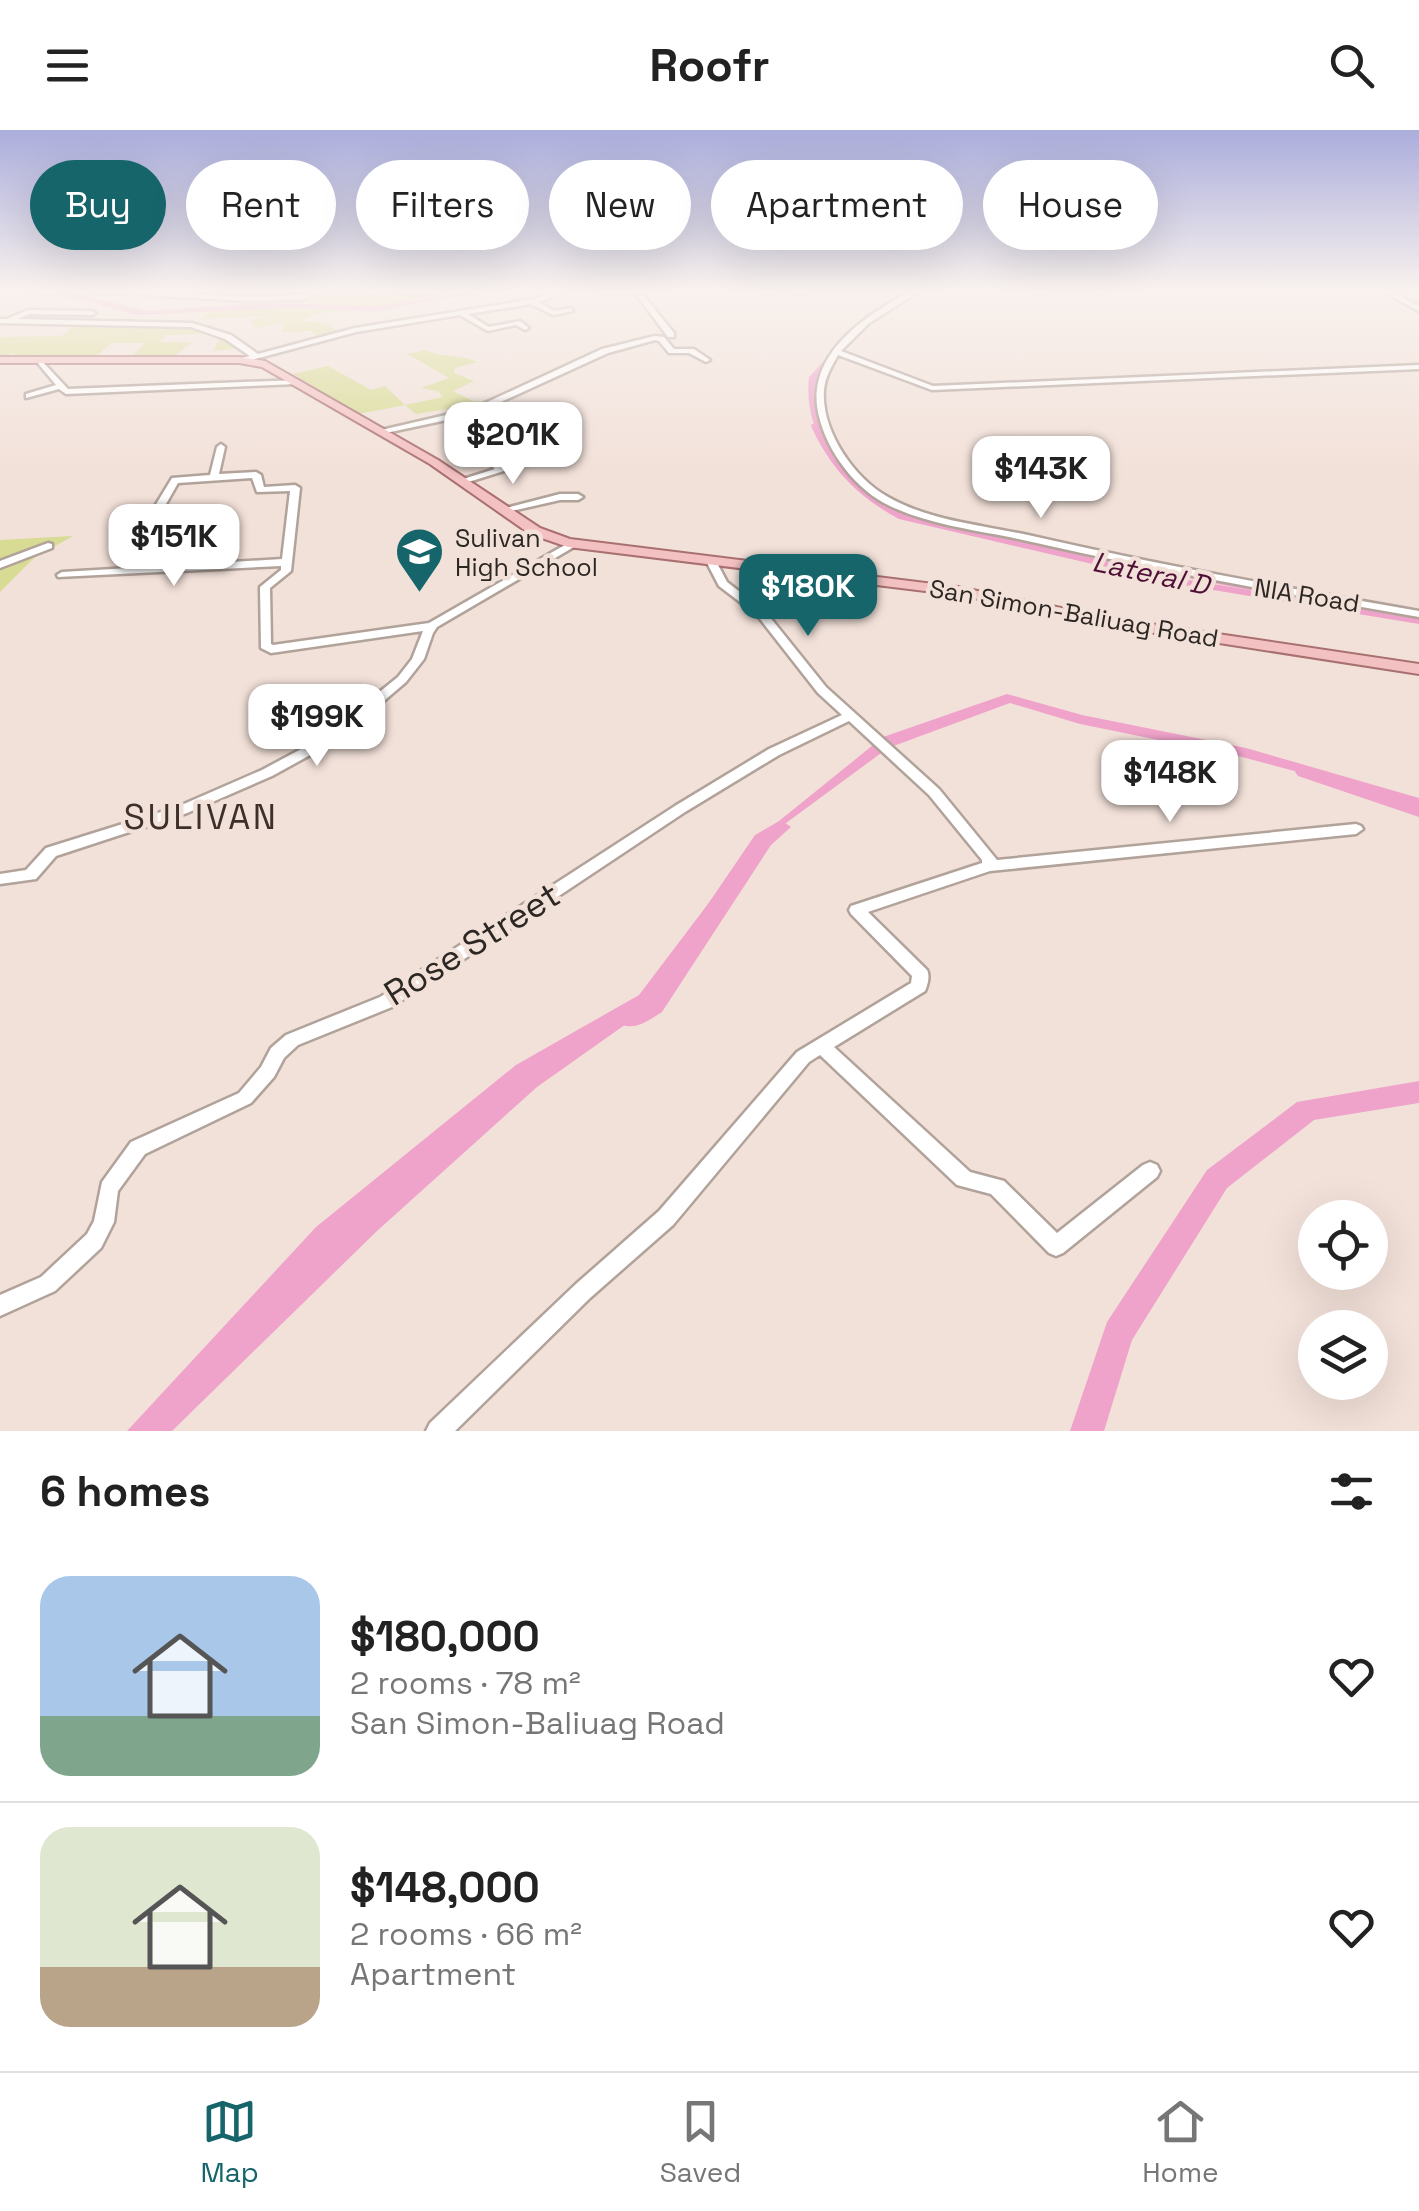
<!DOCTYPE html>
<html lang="en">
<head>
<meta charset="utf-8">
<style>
  body { margin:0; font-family:"Space Grotesk",sans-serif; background:#f6f6f6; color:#222; height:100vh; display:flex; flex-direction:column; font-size:38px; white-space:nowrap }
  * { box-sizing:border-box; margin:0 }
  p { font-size:32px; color:#767676 }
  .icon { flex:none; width:55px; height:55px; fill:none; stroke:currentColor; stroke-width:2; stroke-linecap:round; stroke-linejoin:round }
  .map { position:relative; height:1301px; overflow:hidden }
  .panel { display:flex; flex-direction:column; background:#fff; flex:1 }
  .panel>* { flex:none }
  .top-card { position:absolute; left:30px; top:30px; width:1360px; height:90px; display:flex; gap:20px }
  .buttons { position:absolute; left:1298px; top:1070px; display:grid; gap:20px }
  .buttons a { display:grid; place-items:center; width:90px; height:90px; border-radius:50%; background:#fff; box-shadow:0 10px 40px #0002; font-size:50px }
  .price { position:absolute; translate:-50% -85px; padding:0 22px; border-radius:20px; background:#fff; color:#222; font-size:32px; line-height:65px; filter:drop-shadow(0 2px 5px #0008) }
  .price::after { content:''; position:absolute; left:50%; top:60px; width:30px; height:22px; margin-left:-15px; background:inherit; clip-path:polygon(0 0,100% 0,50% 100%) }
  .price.active { background:#16656b; color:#fff }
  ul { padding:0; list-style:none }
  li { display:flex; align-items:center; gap:30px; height:250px; padding:0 40px }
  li+li { border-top:2px solid #e0e0e0 }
  li span { display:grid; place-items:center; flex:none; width:280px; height:200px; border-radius:30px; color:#555 }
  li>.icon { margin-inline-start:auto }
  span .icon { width:120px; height:120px; fill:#fffc; stroke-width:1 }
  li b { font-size:42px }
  h2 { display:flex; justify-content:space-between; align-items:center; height:120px; padding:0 40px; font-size:42px }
  .pill { padding:0 35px; border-radius:45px; background:#fff; box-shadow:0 10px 40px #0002; font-size:35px; line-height:90px }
  .pill.active { background:#16656b; color:#fff }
  header { display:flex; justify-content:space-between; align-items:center; height:130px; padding:0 40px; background:#fff; font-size:45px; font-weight:700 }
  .tab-bar { display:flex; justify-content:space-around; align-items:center; height:140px; border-top:2px solid #e0e0e0; background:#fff; font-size:28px; color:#767676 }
  .tab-bar a { display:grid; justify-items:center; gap:5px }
  .tab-bar .active { color:#16656b }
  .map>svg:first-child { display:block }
</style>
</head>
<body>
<header><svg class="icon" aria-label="menu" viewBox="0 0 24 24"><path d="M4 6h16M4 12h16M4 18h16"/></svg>Roofr<svg class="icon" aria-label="search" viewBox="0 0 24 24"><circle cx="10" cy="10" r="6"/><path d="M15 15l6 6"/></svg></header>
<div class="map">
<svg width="1419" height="1301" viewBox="0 0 1419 1301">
  <rect width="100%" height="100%" fill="#f2e1d9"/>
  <!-- green -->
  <path fill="#d7db93" d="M 313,160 L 469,160 L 378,176 L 301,173 Z
    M 291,178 L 350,180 L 315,184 L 302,191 L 326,193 L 342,203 L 321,209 L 311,201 L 283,202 L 284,193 L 256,198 L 250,190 L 265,186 L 202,189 L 210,180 Z
    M 78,192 L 107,192 L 102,198 C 154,197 196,189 242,218 L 213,221 L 220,208 L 212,207 L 213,204 L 166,205 L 159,212 L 192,212 L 171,229 L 129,229 L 145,213 L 111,213 L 93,229 L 72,226 L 42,230 L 37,224 L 8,229 L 15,223 L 0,227 L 0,207 L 62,206 Z
    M 426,220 C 441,229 459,223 477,232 L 455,238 L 454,243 L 474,251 L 453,261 L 473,271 L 492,272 L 456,285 L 447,279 L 416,284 L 405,275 L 358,284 L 293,244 L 328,236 L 371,260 L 385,256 L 405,275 L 443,267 L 438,261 L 421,258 L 449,248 L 407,224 Z
    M 73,406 L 35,427 L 0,462 L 0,437 L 50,417 L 0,433 L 0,410 Z"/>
  <!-- water -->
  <path fill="#efa3ca" d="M 55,160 L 149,181 L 268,173 L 378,176 L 490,160 L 376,181 L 291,178 L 136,185 L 84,170 L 0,161 Z
    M 907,160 L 916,160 C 887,176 832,210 819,243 C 800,293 857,357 898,378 C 932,394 980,398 1016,407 C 1150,439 1283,463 1419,485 L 1419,490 C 1284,467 1150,443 1016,411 C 972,401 916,396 877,373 C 834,347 803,296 809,247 L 868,183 Z
    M 1007,564 L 1082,585 L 1246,618 L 1419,668 L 1419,674 L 1242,627 L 1080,594 L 1010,573 L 888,618 L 763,710 L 653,875 L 537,957 L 377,1101 L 172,1301 L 127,1301 L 316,1097 L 516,935 L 639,865 L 758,708 L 883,607 Z"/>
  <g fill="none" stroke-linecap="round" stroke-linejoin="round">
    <!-- canal -->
    <path fill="#efa3ca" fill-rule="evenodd" d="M 812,294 L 818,294 C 840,337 861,362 905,385 L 1183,449 L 1419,488 L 1419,494 L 1183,455 L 899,389 C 858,367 830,338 811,296 Z"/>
    <!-- river -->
    <path fill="#efa3ca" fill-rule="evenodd" d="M 1305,636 L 1419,673 L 1419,687 L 1298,646 L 1295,642 L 1298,638 Z
      M 781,690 L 791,697 L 771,715 L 662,882 C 649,890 637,900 622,895 L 619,888 L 622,881 L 644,868 L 755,705 Z
      M 1419,951 L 1419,973 L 1314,990 L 1227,1058 L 1132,1210 L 1104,1301 L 1070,1301 L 1107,1192 L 1207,1040 L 1297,972 Z"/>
    <defs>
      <path id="minor" d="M 89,160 L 247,167 L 305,165 L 308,167 L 305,169 L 247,171 L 92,162 Z
        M 560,160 L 569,160 L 539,172 L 554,181 L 571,178 L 573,181 L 553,185 L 531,174 L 468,184 L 489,197 L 520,191 L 529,198 L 525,200 L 516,195 L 488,201 L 460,185 L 356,202 L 244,232 L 240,230 L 241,228 L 250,226 L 225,209 L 191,197 L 0,193 L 0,189 L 7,189 L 28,180 L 92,181 L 96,183 L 92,185 L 29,184 L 18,189 L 192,193 L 231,205 L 258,224 L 355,198 L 535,169 Z
        M 633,160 L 639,160 L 674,203 L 674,207 L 668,207 Z
        M 791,160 L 799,160 L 803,164 L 798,165 Z
        M 913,160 L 921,160 L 868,194 L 841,221 L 933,256 L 1419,235 L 1419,239 L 932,260 L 838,225 C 832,236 825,247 824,260 C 821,301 854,348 888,367 C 930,391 982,395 1028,405 C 1158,435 1288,458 1419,481 L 1419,487 C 1287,464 1154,440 1023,410 C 978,400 926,395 884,373 C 851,355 822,314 817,276 C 811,219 870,183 913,160 Z
        M 1380,160 L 1388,160 L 1419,176 L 1419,181 Z
        M 655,206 L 664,207 L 674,219 L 694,219 L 710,230 L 706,232 L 689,223 L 669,223 L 659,211 L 655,210 L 608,223 L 492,276 L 511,288 L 511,292 L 505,292 L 485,279 L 475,284 L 381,304 L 377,301 L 472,279 L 602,219 Z
        M 40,229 L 68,259 L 297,250 L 301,252 L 297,254 L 66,264 L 59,259 L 26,268 L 26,264 L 56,255 L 36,231 Z
        M 221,314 L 225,317 L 219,344 L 256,342 L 261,345 L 264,357 L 295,355 L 300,358 L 291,441 L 270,458 L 271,514 L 273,515 L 429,493 L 570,412 L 574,411 L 579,414 L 437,497 L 433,503 L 424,529 L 406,552 L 351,599 L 312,624 L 272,646 L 187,683 L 56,726 L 36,749 L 0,754 L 0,744 L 26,740 L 46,718 L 177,677 L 262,640 L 303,618 L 341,593 L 398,547 L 412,529 L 423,501 L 271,523 L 261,518 L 260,457 L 281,440 L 281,436 L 58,447 L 57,445 L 62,442 L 282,429 L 290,361 L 257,362 L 252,348 L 178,353 L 158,388 L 149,386 L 172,348 L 210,345 L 217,317 Z
        M 490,331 L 496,331 L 507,340 L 462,354 L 457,351 L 495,339 L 488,333 Z
        M 560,364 L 578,364 L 583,367 L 578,370 L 560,370 L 503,383 L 498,380 Z
        M 48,413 L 52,414 L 52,418 L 0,438 L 0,431 Z
        M 711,428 L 716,431 L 727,452 L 765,481 L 826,557 L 939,659 L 997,730 L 1356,694 L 1361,696 L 1363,699 L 1356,704 L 990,741 L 868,782 L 927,840 C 930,846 928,854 925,861 L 834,917 L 970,1042 L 1004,1051 L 1057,1103 L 1143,1035 L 1150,1032 L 1157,1035 L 1160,1041 L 1157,1047 L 1063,1123 L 1056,1126 L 1049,1123 L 991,1064 L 957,1055 L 820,925 L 809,932 L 673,1095 L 590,1168 L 455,1301 L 426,1301 L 430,1293 L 576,1154 L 659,1081 L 797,922 L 911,853 L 912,846 L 851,784 L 849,780 L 851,776 L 982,733 L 982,730 L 929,665 L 849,591 L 779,625 L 685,682 L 392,877 L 298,915 L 284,928 L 274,947 L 251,973 L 145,1024 L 118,1061 L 114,1092 L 101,1118 L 55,1161 L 0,1186 L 0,1165 L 41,1147 L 87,1104 L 94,1091 L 102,1052 L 131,1012 L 239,963 L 261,937 L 271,918 L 286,905 L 380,867 L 675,676 L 769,619 L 842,585 L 818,563 L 757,485 L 719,456 L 706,431 Z"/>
      <path id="major" d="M 0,227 L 239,227 L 265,231 L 438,330 L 540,398 L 570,409 L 958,457 L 1110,488 L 1419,534 L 1419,544 L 1110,496 L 958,465 L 568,417 L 530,404 L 430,334 L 262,237 L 239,233 L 0,233 Z"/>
    </defs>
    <!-- minor casing -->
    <use href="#minor" stroke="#b1a29a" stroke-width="5"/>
    <!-- major casing -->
    <use href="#major" stroke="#a97070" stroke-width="4"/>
    <!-- minor -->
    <use href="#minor" fill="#fff" fill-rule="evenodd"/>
    <!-- major -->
    <use href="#major" fill="#f4c1c2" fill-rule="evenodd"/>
  </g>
  <!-- sky -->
  <linearGradient id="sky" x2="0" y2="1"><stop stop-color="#abaddc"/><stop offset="0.47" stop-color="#f9f2ee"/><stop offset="1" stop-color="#f9f2ee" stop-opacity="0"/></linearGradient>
  <rect width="1419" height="342" fill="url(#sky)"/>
  <!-- icons -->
  <defs>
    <symbol id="school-pin" viewBox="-11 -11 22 30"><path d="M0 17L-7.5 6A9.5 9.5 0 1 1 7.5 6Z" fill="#16656b" stroke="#f2e1d9"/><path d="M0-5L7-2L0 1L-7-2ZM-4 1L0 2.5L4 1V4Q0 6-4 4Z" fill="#fff"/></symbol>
  </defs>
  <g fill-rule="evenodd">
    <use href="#school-pin" x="392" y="394" width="55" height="75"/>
  </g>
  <g text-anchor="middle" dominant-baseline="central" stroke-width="9" stroke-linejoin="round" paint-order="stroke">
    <!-- far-poi labels -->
    <g font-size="25" fill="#2d2724" stroke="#f2e1d9" text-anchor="start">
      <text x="455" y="408">Sulivan<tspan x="455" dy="29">High School</tspan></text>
    </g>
    <!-- far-street labels -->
    <g font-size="25" fill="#2d2724" stroke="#f2e1d9">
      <text transform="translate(1307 465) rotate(9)">NIA Road</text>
      <text transform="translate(1074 483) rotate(10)">San Simon-Baliuag Road</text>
    </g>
    <!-- far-water labels -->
    <g font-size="28" font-style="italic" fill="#4f0e36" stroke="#f2e1d9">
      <text transform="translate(1151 443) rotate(12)">Lateral D</text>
    </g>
    <!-- quarter labels -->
    <g font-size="35" letter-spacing="2.5" fill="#3d302a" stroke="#f2e1d9">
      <text x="201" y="687">SULIVAN</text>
    </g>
    <!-- near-street labels -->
    <g font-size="35" fill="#2d2724" stroke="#f2e1d9">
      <text transform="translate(472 814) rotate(-32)">Rose Street</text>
    </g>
  </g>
</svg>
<div class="buttons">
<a><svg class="icon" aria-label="locate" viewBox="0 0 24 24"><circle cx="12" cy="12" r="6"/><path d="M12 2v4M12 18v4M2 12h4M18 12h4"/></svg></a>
<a><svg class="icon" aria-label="layers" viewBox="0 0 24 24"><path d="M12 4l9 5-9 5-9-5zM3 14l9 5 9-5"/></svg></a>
</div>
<b class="price" style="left:513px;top:357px">$201K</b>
<b class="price" style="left:1041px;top:391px">$143K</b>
<b class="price" style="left:174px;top:459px">$151K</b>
<b class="price active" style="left:808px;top:509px">$180K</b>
<b class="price" style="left:317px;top:639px">$199K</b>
<b class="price" style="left:1170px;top:695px">$148K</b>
<div class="top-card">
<a class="pill active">Buy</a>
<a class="pill">Rent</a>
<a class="pill">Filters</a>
<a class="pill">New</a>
<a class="pill">Apartment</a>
<a class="pill">House</a>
</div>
</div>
<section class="panel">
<h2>6 homes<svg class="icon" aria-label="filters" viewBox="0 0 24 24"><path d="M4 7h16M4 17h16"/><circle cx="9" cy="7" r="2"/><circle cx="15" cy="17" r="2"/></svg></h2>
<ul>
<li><span style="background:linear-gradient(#a9c7e8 70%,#7fa58c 0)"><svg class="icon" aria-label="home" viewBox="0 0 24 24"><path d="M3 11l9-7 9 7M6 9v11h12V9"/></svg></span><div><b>$180,000</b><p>2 rooms · 78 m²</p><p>San Simon-Baliuag Road</p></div><svg class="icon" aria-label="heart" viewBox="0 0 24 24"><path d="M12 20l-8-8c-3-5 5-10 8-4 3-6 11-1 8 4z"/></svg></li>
<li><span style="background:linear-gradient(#dfe7d0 70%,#b9a48a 0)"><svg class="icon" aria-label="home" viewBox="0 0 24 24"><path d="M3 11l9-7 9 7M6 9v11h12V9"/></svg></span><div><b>$148,000</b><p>2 rooms · 66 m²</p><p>Apartment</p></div><svg class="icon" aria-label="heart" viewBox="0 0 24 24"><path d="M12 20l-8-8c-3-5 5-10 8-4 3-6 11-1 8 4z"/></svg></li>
</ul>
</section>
<nav class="tab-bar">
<a class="active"><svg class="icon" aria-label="map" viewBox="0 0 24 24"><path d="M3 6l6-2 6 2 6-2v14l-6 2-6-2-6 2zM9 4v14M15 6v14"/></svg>Map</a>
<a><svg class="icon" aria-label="saved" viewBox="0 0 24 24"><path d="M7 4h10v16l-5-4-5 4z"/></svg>Saved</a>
<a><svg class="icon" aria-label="home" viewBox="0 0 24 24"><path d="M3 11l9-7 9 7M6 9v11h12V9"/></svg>Home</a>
</nav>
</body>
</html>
